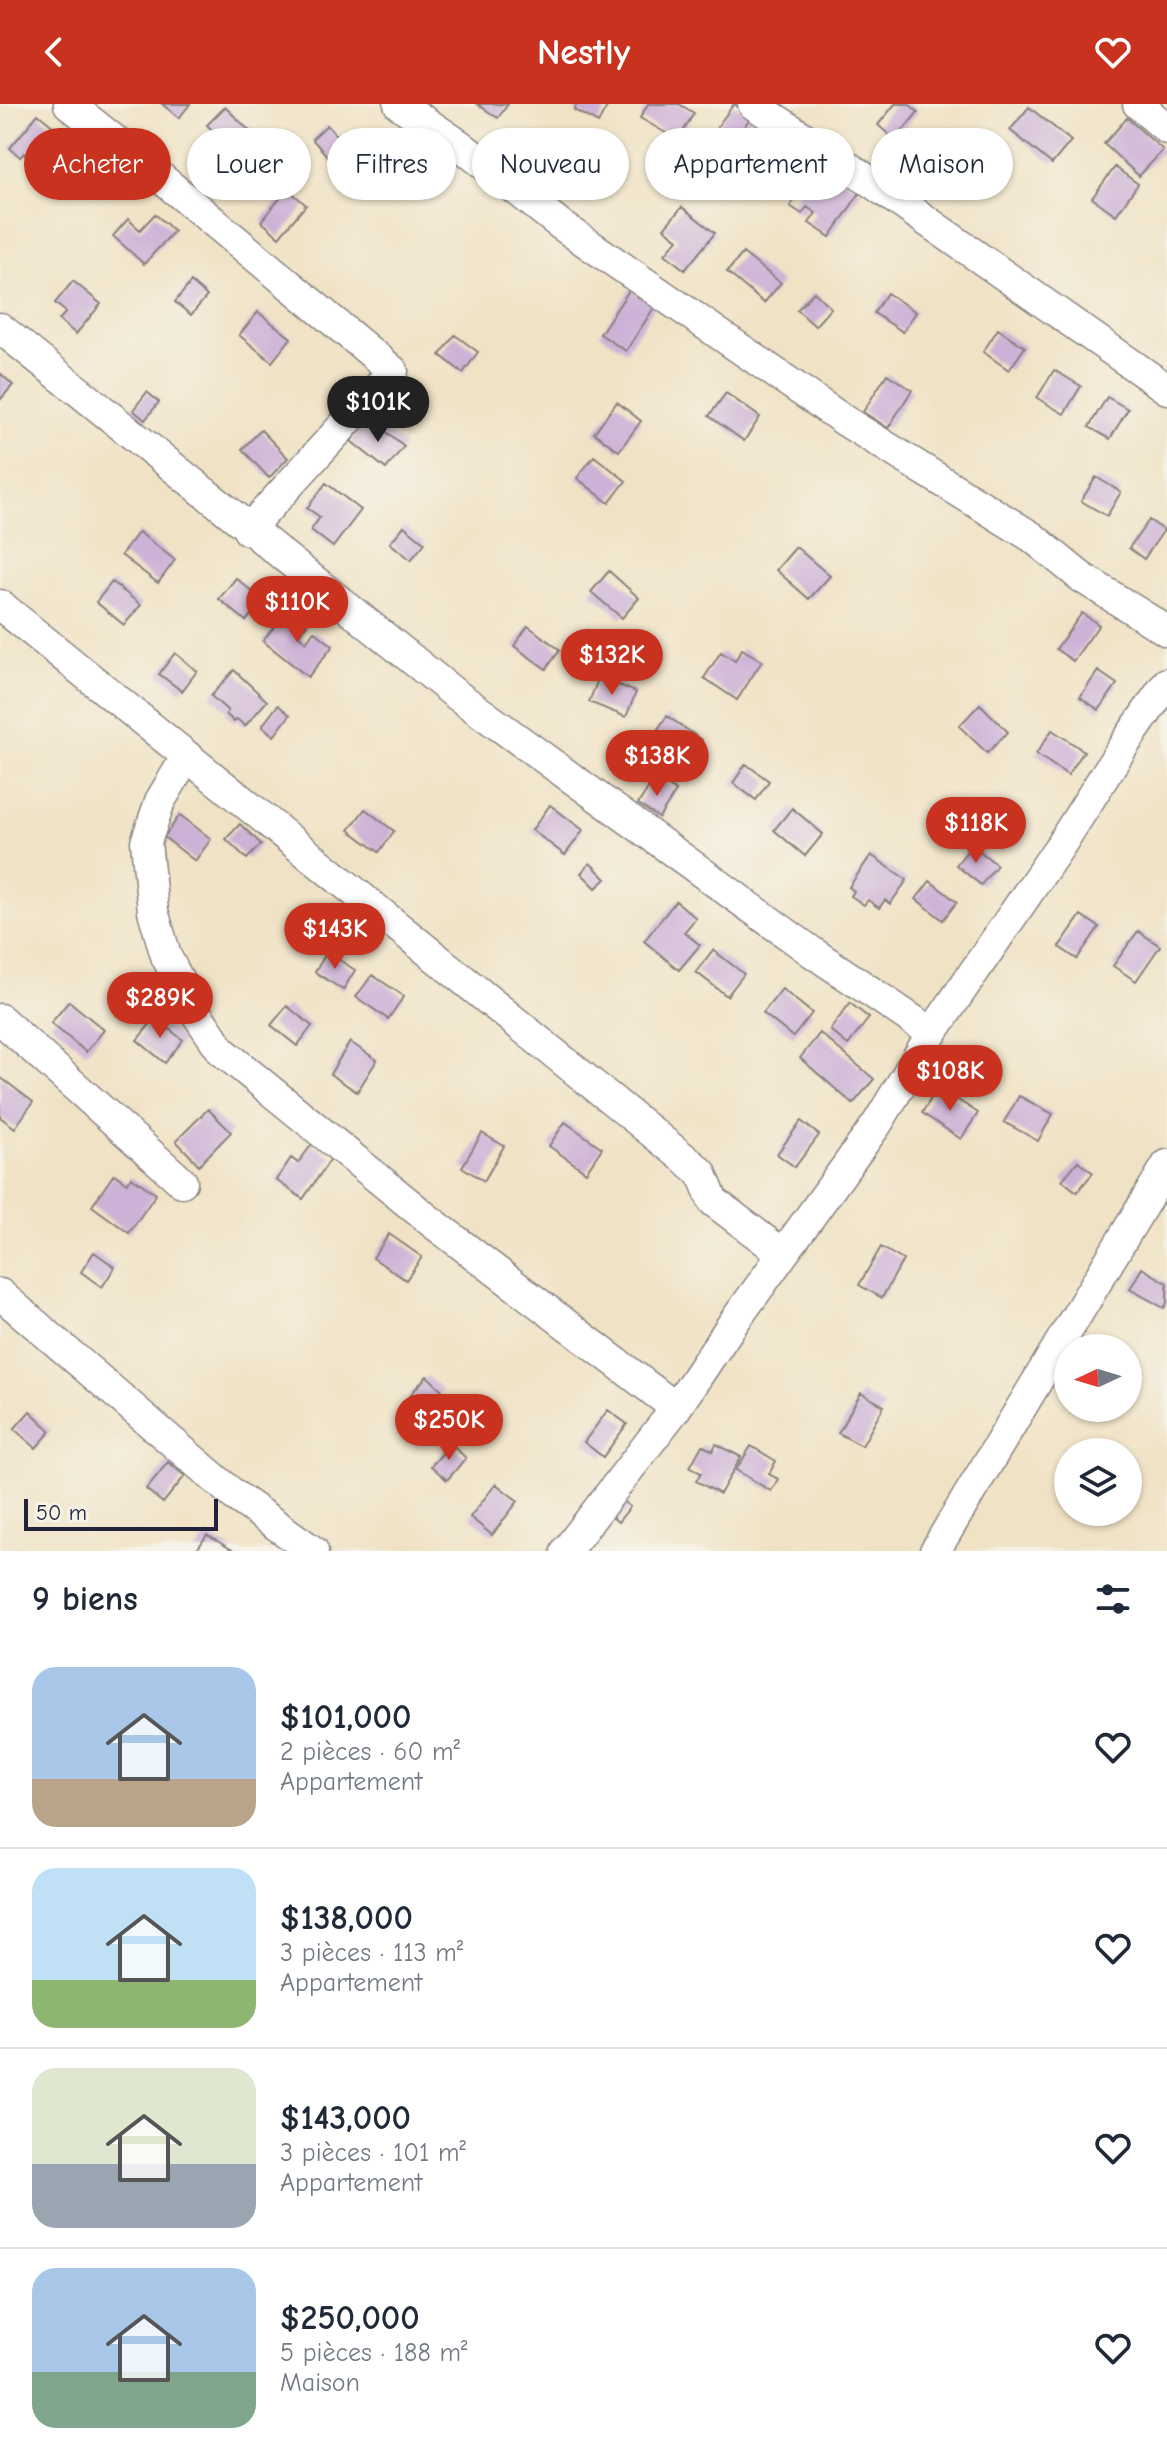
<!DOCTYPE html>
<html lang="fr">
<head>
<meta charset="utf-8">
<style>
  body { margin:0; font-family:"Comic Neue",sans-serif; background:#f6f6f7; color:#1f2937; height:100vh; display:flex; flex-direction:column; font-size:30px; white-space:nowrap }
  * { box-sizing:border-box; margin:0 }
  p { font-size:26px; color:#747a83 }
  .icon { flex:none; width:44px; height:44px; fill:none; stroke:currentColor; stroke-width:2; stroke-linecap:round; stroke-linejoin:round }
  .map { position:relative; height:1447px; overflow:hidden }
  .panel { display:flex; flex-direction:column; background:#fff; flex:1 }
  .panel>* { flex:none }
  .top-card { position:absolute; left:24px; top:24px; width:1120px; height:72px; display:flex; gap:16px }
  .needle { width:52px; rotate:266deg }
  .fabs { position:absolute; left:1054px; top:1230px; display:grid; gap:16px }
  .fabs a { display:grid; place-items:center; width:88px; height:88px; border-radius:50%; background:#fff; box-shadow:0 2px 6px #0004; font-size:40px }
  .scale { position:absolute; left:24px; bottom:20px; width:194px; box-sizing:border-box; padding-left:8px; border:4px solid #22223b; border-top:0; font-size:22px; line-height:28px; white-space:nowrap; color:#22223b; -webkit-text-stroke:6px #f7f3e8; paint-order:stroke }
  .price { position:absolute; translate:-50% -68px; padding:0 18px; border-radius:28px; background:#c8321e; color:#fff; font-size:26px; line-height:52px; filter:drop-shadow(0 2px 4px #0008) }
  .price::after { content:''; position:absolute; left:50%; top:48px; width:24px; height:18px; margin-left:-12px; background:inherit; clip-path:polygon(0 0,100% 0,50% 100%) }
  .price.current { background:#222; color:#fff }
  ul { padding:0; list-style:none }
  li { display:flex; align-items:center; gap:24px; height:200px; padding:0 32px }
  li+li { border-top:2px solid #e0e1e3 }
  li span { display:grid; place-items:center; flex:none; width:224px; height:160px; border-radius:24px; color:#555 }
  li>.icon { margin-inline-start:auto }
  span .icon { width:96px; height:96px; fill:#fffc; stroke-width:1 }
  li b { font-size:34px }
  h2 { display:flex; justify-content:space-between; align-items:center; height:96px; padding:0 32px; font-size:34px }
  .pill { padding:0 28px; border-radius:36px; background:#fff; box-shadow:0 2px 6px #0004; font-size:28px; line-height:72px }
  .pill.current { background:#c8321e; color:#fff }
  header { display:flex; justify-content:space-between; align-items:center; height:104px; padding:0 32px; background:#c8321e; color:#fff; font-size:36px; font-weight:800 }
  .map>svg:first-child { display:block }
</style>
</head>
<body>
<header><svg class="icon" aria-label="back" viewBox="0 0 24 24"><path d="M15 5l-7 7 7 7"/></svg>Nestly<svg class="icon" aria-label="heart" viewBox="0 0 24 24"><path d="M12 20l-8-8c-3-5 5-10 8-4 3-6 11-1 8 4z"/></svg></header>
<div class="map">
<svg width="1167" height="1447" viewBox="0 0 1167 1447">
  <rect width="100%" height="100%" fill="#f7f3e8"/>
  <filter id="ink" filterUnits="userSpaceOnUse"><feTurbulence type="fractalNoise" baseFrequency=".0125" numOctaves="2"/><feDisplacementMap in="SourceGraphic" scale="16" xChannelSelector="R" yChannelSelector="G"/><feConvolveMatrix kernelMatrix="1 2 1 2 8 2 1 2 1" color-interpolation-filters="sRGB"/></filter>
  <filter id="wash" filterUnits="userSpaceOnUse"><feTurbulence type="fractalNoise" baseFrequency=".006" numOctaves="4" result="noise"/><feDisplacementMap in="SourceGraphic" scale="32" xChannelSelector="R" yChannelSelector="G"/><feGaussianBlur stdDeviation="1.8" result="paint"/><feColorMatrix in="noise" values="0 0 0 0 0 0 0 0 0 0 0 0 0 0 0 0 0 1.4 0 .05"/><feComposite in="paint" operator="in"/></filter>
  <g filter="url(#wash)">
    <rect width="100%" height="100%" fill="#f0e2c5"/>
    <g id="blocks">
      <!-- building -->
      <path fill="#cdb2d7" d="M 162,0 L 190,0 L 179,14 Z
        M 477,0 L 508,0 L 498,14 Z
        M 577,0 L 606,0 L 608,1 L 598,19 L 574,6 Z
        M 648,0 L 679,0 L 694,9 L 678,36 L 640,14 Z
        M 734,0 L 751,13 L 734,36 L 717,23 Z
        M 895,0 L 909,0 L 918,8 L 895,36 L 878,21 Z
        M 225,3 L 253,30 L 230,54 L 214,39 L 220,34 L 207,21 Z
        M 1029,3 L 1071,37 L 1052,60 L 1010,26 Z
        M 38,10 L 62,30 L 37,60 L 24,49 L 20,53 L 10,44 Z
        M 1127,14 L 1163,46 L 1139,72 L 1104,40 Z
        M 327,21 L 345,41 L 330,55 L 312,35 Z
        M 373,48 L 388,60 L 365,90 L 349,78 Z
        M 825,63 L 861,87 L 830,133 L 809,119 L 816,109 L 807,103 L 802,110 L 790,102 L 802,84 L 808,89 Z
        M 1115,63 L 1138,80 L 1116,111 L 1092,94 Z
        M 288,85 L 306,101 L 279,133 L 261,117 Z
        M 682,103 L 715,129 L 685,166 L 665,150 L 678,135 L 664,124 Z
        M 155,110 L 174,127 L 144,160 L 113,132 L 128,115 L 140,126 Z
        M 743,149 L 781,179 L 764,199 L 727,168 Z
        M 73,177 L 101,200 L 76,230 L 59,216 L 66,208 L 55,199 Z
        M 191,178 L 207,192 L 191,211 L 175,198 Z
        M 630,185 L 655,202 L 626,247 L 600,230 Z
        M 814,188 L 831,204 L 815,222 L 797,206 Z
        M 887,189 L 916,208 L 903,228 L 874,209 Z
        M 258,208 L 291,234 L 272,258 L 239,231 Z
        M 998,225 L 1025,243 L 1009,266 L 983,248 Z
        M 455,231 L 478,248 L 463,269 L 440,251 Z
        M 1054,266 L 1081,282 L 1064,310 L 1037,294 Z
        M 0,269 L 13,281 L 0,296 Z
        M 887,270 L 912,286 L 888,324 L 863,308 Z
        M 147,288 L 159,298 L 145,316 L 133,306 Z
        M 726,289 L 760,313 L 744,337 L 709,312 Z
        M 1107,293 L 1128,305 L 1110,335 L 1089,323 Z
        M 617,298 L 641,317 L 619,347 L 594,329 Z
        M 369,314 L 404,342 L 386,365 L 351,337 Z
        M 261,326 L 288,354 L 269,374 L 242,345 Z
        M 594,352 L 626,377 L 609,399 L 577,374 Z
        M 1096,373 L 1121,388 L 1107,412 L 1081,397 Z
        M 326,379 L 361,406 L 333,443 L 311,426 L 320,413 L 307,404 Z
        M 1149,416 L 1164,426 L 1144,455 L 1129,444 Z
        M 404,422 L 425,439 L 411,456 L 390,439 Z
        M 139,428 L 175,456 L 158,479 L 121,451 Z
        M 796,443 L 830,472 L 809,495 L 776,466 Z
        M 609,467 L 639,494 L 622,514 L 591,488 Z
        M 236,474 L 263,497 L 246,517 L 219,495 Z
        M 112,478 L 141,501 L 124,521 L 96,498 Z
        M 288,505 L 307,521 L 299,532 L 306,538 L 314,527 L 333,542 L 308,573 L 263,537 Z
        M 1082,509 L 1099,521 L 1073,557 L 1056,545 Z
        M 528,522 L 560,546 L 546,565 L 514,542 Z
        M 742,545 L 762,557 L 737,596 L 704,574 L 721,548 L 735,557 Z
        M 175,549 L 197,567 L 182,587 L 159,570 Z
        M 234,566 L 267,597 L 245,622 L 237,615 L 234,618 L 226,610 L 228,607 L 211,592 Z
        M 1098,567 L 1117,580 L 1099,606 L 1080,593 Z
        M 599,573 L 636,588 L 626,613 L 589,598 Z
        M 980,600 L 1008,628 L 987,649 L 959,622 Z
        M 278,601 L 290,611 L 274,632 L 262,622 Z
        M 667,612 L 702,636 L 682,665 L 647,641 Z
        M 1052,626 L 1084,647 L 1068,671 L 1036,650 Z
        M 746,660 L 769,677 L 756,696 L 733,679 Z
        M 656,673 L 676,687 L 659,714 L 638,700 Z
        M 550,701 L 583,726 L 565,751 L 532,726 Z
        M 792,704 L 823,730 L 805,752 L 774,726 Z
        M 365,705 L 394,727 L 379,748 L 349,726 Z
        M 180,711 L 211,735 L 195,757 L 164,733 Z
        M 240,720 L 261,740 L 247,755 L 226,735 Z
        M 972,741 L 997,761 L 981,781 L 956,761 Z
        M 871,751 L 907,776 L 890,800 L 885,796 L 879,804 L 868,796 L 864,801 L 851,792 L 854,787 L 849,783 Z
        M 590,759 L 606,775 L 596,784 L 581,769 Z
        M 930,777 L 957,798 L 943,816 L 916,795 Z
        M 676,797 L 696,814 L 684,828 L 700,841 L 679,866 L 644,837 Z
        M 1081,811 L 1099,823 L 1077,855 L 1059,843 Z
        M 1138,827 L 1160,842 L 1136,877 L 1113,862 Z
        M 713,846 L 744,870 L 727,892 L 696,868 Z
        M 327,848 L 355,866 L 343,886 L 315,868 Z
        M 372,871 L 404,892 L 388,915 L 356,893 Z
        M 782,885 L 812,909 L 793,933 L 763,909 Z
        M 69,897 L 104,926 L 86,948 L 51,919 Z
        M 850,899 L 869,914 L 848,941 L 830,926 Z
        M 287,902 L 312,922 L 297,942 L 271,921 Z
        M 155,914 L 183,936 L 165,959 L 137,936 Z
        M 820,929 L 874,975 L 853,1000 L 800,954 Z
        M 350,938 L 377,956 L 357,988 L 330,970 Z
        M 0,973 L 33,998 L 15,1024 L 0,1013 Z
        M 938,983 L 978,1009 L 961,1035 L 922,1009 Z
        M 1019,992 L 1053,1010 L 1038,1037 L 1004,1018 Z
        M 208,1005 L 231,1028 L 199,1061 L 176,1037 Z
        M 801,1017 L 819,1031 L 795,1063 L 777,1050 Z
        M 565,1018 L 602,1044 L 586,1068 L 549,1042 Z
        M 482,1029 L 504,1042 L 484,1077 L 462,1063 Z
        M 312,1040 L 332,1053 L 303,1095 L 276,1076 L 291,1054 L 298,1059 Z
        M 1078,1057 L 1093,1069 L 1077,1088 L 1062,1076 Z
        M 114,1070 L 127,1079 L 131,1073 L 156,1090 L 129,1129 L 92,1102 Z
        M 389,1130 L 422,1153 L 406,1176 L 373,1154 Z
        M 881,1143 L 903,1156 L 882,1194 L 859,1181 Z
        M 94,1148 L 115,1163 L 102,1183 L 81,1168 Z
        M 1142,1164 L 1167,1179 L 1167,1199 L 1164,1204 L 1130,1185 Z
        M 427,1272 L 442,1286 L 425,1305 L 410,1291 Z
        M 861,1289 L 884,1302 L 862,1342 L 838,1329 Z
        M 608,1306 L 627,1320 L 603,1353 L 584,1338 Z
        M 30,1307 L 51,1327 L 36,1344 L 14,1325 Z
        M 451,1340 L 466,1354 L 447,1376 L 431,1362 Z
        M 716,1340 L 741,1353 L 720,1390 L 696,1377 L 701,1369 L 690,1363 L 702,1341 L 713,1347 Z
        M 751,1342 L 776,1357 L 769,1370 L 778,1375 L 771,1387 L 736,1366 Z
        M 168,1358 L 185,1372 L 163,1399 L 146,1385 Z
        M 496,1380 L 518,1397 L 492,1431 L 470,1413 Z
        M 617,1392 L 630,1403 L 618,1418 L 605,1407 Z
        M 207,1431 L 234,1447 L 196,1447 Z"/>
    </g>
  </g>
  <g filter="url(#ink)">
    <use href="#blocks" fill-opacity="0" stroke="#898280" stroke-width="2"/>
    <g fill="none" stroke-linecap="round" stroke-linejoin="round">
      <defs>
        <path id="minor" d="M 69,0 L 143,59 L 393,267 L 248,426
          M 399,0 L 461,42 L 561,121 L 845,317 L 1032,433 L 1081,473 L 1167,527
          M 753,0 L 871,78 L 1167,285
          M 1138,0 L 1167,25
          M 0,224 L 454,589 L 812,848 L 932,929
          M 0,501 L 701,1068 L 713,1097 L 783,1150
          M 187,652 L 160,697 L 146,738 L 153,807 L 166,852 L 194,906 L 222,947 L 429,1116 L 676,1304
          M 0,915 L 182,1078
          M 0,1190 L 234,1391 L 313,1447
          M 566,1447 L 676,1304 L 731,1222 L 877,1020 L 932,929 L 1060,742 L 1124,641 L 1167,579
          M 935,1447 L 1167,1061"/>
      </defs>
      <!-- minor casing -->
      <use href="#minor" stroke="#898280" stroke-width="33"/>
      <!-- minor -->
      <use href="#minor" stroke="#fff" stroke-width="30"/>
    </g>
  </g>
</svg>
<div class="fabs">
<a><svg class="needle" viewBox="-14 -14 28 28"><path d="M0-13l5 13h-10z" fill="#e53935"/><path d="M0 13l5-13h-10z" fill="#747a83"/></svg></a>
<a><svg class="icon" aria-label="layers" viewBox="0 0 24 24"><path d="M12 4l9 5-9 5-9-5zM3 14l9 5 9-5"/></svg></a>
</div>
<div class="scale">50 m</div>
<b class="price current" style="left:378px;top:340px">$101K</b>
<b class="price" style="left:297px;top:540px">$110K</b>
<b class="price" style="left:612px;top:593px">$132K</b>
<b class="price" style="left:657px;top:694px">$138K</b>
<b class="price" style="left:976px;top:761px">$118K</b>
<b class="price" style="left:335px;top:867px">$143K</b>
<b class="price" style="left:160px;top:936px">$289K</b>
<b class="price" style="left:950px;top:1009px">$108K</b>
<b class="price" style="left:449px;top:1358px">$250K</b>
<div class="top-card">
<a class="pill current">Acheter</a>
<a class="pill">Louer</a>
<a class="pill">Filtres</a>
<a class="pill">Nouveau</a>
<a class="pill">Appartement</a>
<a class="pill">Maison</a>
</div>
</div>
<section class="panel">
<h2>9 biens<svg class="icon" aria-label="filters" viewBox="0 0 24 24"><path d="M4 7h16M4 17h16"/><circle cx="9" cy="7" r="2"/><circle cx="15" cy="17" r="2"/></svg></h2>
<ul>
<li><span style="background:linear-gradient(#a9c7e8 70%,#b9a48a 0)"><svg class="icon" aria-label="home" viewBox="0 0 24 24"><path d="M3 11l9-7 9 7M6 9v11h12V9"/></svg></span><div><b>$101,000</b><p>2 pièces · 60 m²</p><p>Appartement</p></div><svg class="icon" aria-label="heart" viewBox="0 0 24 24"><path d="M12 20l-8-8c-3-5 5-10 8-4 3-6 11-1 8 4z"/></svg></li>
<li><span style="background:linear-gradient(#bfe0f5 70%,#8fb573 0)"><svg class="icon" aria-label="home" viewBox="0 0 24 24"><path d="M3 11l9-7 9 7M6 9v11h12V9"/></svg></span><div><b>$138,000</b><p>3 pièces · 113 m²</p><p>Appartement</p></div><svg class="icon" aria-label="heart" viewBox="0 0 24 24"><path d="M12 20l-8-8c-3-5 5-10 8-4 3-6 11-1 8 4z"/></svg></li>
<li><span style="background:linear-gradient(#dfe7d0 60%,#9aa5b1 0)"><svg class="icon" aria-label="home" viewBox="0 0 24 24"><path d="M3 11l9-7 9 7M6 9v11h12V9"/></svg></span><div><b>$143,000</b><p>3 pièces · 101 m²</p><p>Appartement</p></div><svg class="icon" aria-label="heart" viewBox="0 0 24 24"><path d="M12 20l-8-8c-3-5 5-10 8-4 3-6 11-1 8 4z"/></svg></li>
<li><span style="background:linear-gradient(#a9c7e8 65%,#7fa58c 0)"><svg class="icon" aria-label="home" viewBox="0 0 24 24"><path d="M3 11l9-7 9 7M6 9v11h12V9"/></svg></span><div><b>$250,000</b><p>5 pièces · 188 m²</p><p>Maison</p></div><svg class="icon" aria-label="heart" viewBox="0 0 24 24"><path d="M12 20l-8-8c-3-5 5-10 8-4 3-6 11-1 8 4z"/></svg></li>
</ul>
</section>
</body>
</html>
